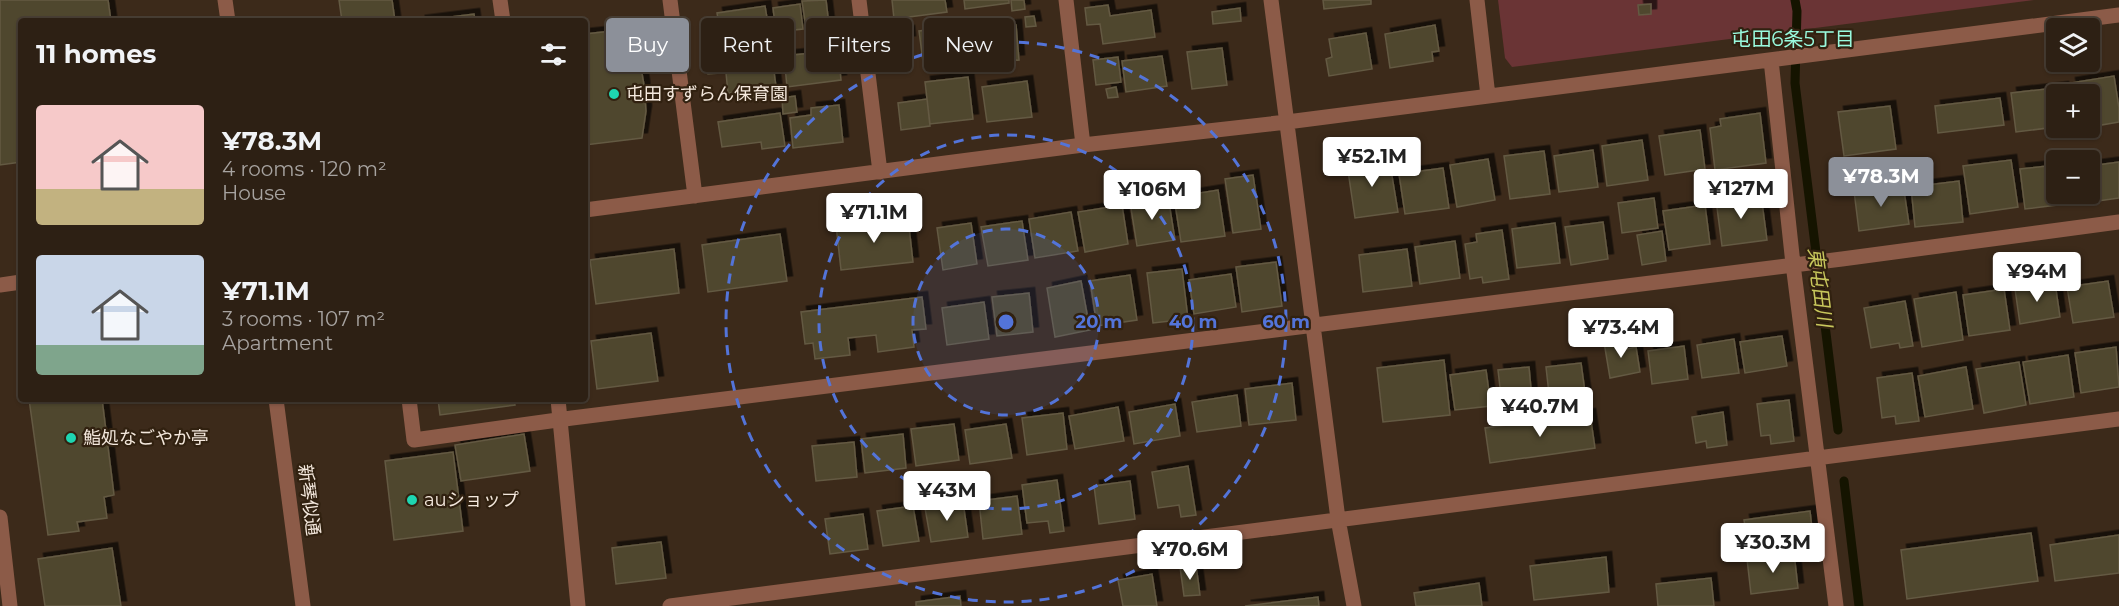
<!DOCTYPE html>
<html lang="en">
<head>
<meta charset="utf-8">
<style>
  body { margin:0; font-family:Montserrat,"Noto Sans JP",sans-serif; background:#392d22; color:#f1f3f6; height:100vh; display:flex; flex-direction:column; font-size:22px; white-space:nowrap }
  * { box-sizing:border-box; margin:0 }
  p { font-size:20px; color:#a7a3a0 }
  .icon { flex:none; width:33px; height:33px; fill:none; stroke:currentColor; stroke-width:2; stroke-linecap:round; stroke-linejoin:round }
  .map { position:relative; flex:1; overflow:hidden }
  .side { position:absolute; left:18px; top:18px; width:570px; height:384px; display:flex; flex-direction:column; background:#2d2014; border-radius:6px; box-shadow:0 2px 4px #0004,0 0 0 2px #483e34 }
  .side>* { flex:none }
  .hud { position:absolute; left:606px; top:18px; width:570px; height:54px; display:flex; gap:12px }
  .tools { position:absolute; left:2046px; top:18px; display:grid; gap:12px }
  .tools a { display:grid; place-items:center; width:54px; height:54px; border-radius:6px; background:#2d2014; box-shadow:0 2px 4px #0004,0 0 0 2px #483e34; font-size:30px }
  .price { position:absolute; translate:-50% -51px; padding:0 14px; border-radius:6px; background:#fff; color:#222; font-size:20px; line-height:39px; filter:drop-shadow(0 2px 3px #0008) }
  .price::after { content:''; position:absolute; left:50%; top:36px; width:18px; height:14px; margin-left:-9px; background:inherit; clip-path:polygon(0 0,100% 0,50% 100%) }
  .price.selected { background:#8c9099; color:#fff }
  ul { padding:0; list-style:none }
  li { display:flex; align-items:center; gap:18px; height:150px; padding:0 18px }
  li span { display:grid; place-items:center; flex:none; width:168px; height:120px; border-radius:6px; color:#555 }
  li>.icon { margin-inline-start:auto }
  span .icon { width:72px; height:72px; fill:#fffc; stroke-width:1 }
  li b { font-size:26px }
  h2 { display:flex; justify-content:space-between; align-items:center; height:72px; padding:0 18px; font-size:26px }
  .tag { padding:0 21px; border-radius:6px; background:#2d2014; box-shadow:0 2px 4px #0004,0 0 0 2px #483e34; font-size:21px; line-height:54px }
  .tag.selected { background:#8c9099; color:#fff }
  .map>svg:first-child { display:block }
</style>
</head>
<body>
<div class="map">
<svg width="2119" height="606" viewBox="0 0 2119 606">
  <defs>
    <filter id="shadow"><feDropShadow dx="5.5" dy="-5.5" stdDeviation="0" flood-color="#0009"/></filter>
  </defs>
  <rect width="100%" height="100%" fill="#3c2a1a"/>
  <!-- green -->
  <path fill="#6a3435" d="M 1498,0 L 2034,0 L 1512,67 L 1505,58 Z"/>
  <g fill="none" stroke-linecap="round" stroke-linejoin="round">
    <!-- stream -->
    <path stroke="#151400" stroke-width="9" d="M 1795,0 L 1797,11 L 1795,83 L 1838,430
      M 1844,481 L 1859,606"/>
  </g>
  <!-- building -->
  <path fill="#50462f" stroke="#645a43" stroke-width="1.5" filter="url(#shadow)" d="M 0,0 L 108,0 L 111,21 L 21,21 L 21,162 L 0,165 Z
    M 339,0 L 392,0 L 395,21 L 342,21 Z
    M 826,0 L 829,25 L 806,28 L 802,1 Z
    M 892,0 L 945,0 L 947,12 L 894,19 Z
    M 964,0 L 1009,0 L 1009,3 L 965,9 Z
    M 1011,0 L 1024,0 L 1025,9 L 1012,11 Z
    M 1323,0 L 1371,0 L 1371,4 L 1324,9 Z
    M 800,4 L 803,29 L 776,32 L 773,8 Z
    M 1651,4 L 1651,14 L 1639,15 L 1638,5 Z
    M 1108,5 L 1110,16 L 1151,10 L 1155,37 L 1103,44 L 1100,24 L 1087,25 L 1085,8 Z
    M 765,6 L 770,36 L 722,43 L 717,13 Z
    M 1240,8 L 1241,21 L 1213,24 L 1212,12 Z
    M 474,14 L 475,21 L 419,21 Z
    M 1034,16 L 1036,26 L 1026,27 L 1025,17 Z
    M 1016,25 L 1019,60 L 983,64 L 979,28 Z
    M 1435,25 L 1439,51 L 1432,52 L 1433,61 L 1390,68 L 1385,34 Z
    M 958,26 L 963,65 L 924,69 L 919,31 Z
    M 630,29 L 639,56 L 644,85 L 646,111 L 642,138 L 585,145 L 585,34 Z
    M 909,31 L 910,41 L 901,42 L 899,32 Z
    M 1366,33 L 1372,69 L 1329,76 L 1326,59 L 1332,57 L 1329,39 Z
    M 1222,48 L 1227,85 L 1192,89 L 1187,52 Z
    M 838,50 L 841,80 L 787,87 L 784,56 Z
    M 1162,56 L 1167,86 L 1126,92 L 1122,61 Z
    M 772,57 L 777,94 L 739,99 L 738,92 L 728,93 L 725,63 Z
    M 1118,57 L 1121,82 L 1096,85 L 1093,60 Z
    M 719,60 L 720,73 L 708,74 L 707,61 Z
    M 2114,76 L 2119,108 L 2119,122 L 2090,127 L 2090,94 L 2072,94 L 2070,83 Z
    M 968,77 L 973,119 L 930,124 L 925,82 Z
    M 1027,81 L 1032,117 L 987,122 L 982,87 Z
    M 1116,87 L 1118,97 L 1108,98 L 1106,89 Z
    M 2063,87 L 2064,94 L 2056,94 L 2056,127 L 2016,132 L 2011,93 Z
    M 795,96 L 797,112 L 783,114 L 782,98 Z
    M 2000,98 L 2004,125 L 1938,133 L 1935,106 Z
    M 927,99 L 930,126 L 901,130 L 898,103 Z
    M 839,105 L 843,142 L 793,148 L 790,118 L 811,115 L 811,108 Z
    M 1890,106 L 1896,149 L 1844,156 L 1838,112 Z
    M 780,113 L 785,146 L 762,149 L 761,142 L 722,147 L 718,122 Z
    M 1760,113 L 1766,163 L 1715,170 L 1710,128 L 1721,126 L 1720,119 Z
    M 1700,130 L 1705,169 L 1665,175 L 1659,136 Z
    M 1642,140 L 1648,180 L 1607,186 L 1602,146 Z
    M 1593,150 L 1598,187 L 1559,192 L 1554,156 Z
    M 1544,151 L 1550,194 L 1510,199 L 1504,156 Z
    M 1389,158 L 1398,212 L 1355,218 L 1347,164 Z
    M 1488,159 L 1495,200 L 1457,207 L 1450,165 Z
    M 2011,160 L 2018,207 L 1970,214 L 1963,166 Z
    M 2119,162 L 2119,198 L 2084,203 L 2083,194 L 2090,194 L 2090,166 Z
    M 2056,165 L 2056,194 L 2073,194 L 2074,203 L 2025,209 L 2020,169 Z
    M 1443,168 L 1449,208 L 1405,214 L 1399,174 Z
    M 1253,175 L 1261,229 L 1233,233 L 1225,179 Z
    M 1959,181 L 1963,222 L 1915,227 L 1911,187 Z
    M 1903,184 L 1909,224 L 1859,231 L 1854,191 Z
    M 1218,190 L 1225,236 L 1181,242 L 1174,197 Z
    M 1761,195 L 1767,240 L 1722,246 L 1716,200 Z
    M 1168,196 L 1175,240 L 1137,246 L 1130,202 Z
    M 1654,198 L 1658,228 L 1622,233 L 1618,203 Z
    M 1122,205 L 1128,244 L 1085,252 L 1078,212 Z
    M 1705,205 L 1710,244 L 1669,250 L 1663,211 Z
    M 1071,212 L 1078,251 L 1035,258 L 1029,219 Z
    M 908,218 L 913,262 L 841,270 L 836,225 Z
    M 1022,221 L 1028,260 L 988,266 L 981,227 Z
    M 1603,222 L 1608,259 L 1571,265 L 1565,227 Z
    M 971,223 L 977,264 L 943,270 L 937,228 Z
    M 1555,223 L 1560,263 L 1517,268 L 1512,229 Z
    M 1502,230 L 1509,279 L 1483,283 L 1482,277 L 1470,279 L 1465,244 L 1477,242 L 1476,234 Z
    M 1662,231 L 1666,261 L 1642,265 L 1637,235 Z
    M 780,234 L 787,281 L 708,292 L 702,245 Z
    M 1455,241 L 1460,278 L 1420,284 L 1415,247 Z
    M 674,249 L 679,293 L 596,304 L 590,260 Z
    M 1407,249 L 1412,286 L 1363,292 L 1359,255 Z
    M 1276,262 L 1282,306 L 1242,312 L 1236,267 Z
    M 1182,269 L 1188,319 L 1153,323 L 1147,273 Z
    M 1231,274 L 1236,307 L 1194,314 L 1189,280 Z
    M 1130,275 L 1137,320 L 1097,326 L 1090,281 Z
    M 1081,281 L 1090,330 L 1055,337 L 1047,288 Z
    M 2108,281 L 2114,317 L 2073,323 L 2067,287 Z
    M 2055,283 L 2060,317 L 2020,324 L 2015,289 Z
    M 2004,289 L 2010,330 L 1969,336 L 1963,295 Z
    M 1956,292 L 1963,340 L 1922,347 L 1914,299 Z
    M 1029,293 L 1033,332 L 997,336 L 992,297 Z
    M 922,297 L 926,329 L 912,330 L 914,347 L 878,352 L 876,335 L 848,338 L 850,355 L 815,359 L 813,343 L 805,344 L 801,312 Z
    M 1905,301 L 1913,346 L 1900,348 L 1899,343 L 1871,348 L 1864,308 Z
    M 984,302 L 989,339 L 947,345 L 942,308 Z
    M 651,333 L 658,381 L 597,389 L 591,341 Z
    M 1782,336 L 1787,366 L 1745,373 L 1740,342 Z
    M 1625,338 L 1627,349 L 1636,347 L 1640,372 L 1610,378 L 1604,342 Z
    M 1734,339 L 1739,373 L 1702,378 L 1697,345 Z
    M 1684,346 L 1688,379 L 1652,384 L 1648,351 Z
    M 2116,347 L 2119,387 L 2081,393 L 2075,353 Z
    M 2068,355 L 2074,397 L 2030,404 L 2023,362 Z
    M 1444,360 L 1450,415 L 1383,422 L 1377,368 Z
    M 2019,362 L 2026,405 L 1984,413 L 1976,369 Z
    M 1581,363 L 1586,399 L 1550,403 L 1546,367 Z
    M 1529,367 L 1533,410 L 1503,414 L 1498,370 Z
    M 1966,367 L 1973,409 L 1925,417 L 1918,376 Z
    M 1486,370 L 1491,406 L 1455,410 L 1450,375 Z
    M 1912,373 L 1919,421 L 1896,424 L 1895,416 L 1882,418 L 1877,378 Z
    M 1292,383 L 1296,420 L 1249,425 L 1245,389 Z
    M 1237,395 L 1241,426 L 1197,432 L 1192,402 Z
    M 29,399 L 102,399 L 114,495 L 104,497 L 107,518 L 77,522 L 79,531 L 48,535 Z
    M 438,399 L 514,399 L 515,405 L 440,415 Z
    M 1789,400 L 1794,441 L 1771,444 L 1770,435 L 1761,436 L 1757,404 Z
    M 1175,404 L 1180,436 L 1134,444 L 1129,412 Z
    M 1118,407 L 1124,441 L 1075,449 L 1069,416 Z
    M 1723,412 L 1727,445 L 1707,448 L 1706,441 L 1696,443 L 1692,417 Z
    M 1063,413 L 1067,449 L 1027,455 L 1022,418 Z
    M 1590,414 L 1595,448 L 1490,463 L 1485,428 Z
    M 954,424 L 959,460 L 916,466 L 911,429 Z
    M 1006,424 L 1012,458 L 970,464 L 965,430 Z
    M 524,434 L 530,471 L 461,481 L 455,445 Z
    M 903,434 L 906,468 L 865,473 L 861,439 Z
    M 854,442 L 857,477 L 816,481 L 812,446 Z
    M 453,452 L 463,531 L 394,540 L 385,461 Z
    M 1188,466 L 1196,515 L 1181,517 L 1179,505 L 1158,508 L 1152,472 Z
    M 1057,480 L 1064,531 L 1050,533 L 1048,521 L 1027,523 L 1022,485 Z
    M 1130,481 L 1135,519 L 1099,524 L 1094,486 Z
    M 1017,496 L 1022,534 L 983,539 L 979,501 Z
    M 963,502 L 968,537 L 931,542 L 925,508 Z
    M 913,506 L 919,541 L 883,546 L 877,511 Z
    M 1810,511 L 1813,537 L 1748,546 L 1744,520 Z
    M 863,514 L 868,549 L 830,554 L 825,519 Z
    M 2031,533 L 2038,581 L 1907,599 L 1901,550 Z
    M 2119,535 L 2119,573 L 2055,581 L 2050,545 Z
    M 661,542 L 666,578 L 616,584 L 612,548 Z
    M 112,548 L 121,606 L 45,606 L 38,559 Z
    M 1794,553 L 1798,588 L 1751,594 L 1747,559 Z
    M 1606,557 L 1609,592 L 1534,600 L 1530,566 Z
    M 1196,565 L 1200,595 L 1184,596 L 1180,567 Z
    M 1152,574 L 1157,606 L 1123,606 L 1118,580 Z
    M 1711,578 L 1714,606 L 1658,606 L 1656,584 Z
    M 1479,583 L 1482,606 L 1416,606 L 1414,593 Z
    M 960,596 L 961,606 L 916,606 L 916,602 Z
    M 1318,597 L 1319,606 L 1245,606 Z"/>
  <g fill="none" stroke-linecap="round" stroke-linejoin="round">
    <!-- minor -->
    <path stroke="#8c5b48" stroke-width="15" d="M 225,0 L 228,21
      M 500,0 L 503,21
      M 670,0 L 695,196
      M 859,0 L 880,172
      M 1066,0 L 1083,145
      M 1271,0 L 1338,519 L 1354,606
      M 1477,0 L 1488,96
      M 1771,60 L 1793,264 L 1836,606
      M 585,210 L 1083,145 L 1287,122 L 2119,15
      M 0,285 L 21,282
      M 276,399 L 303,606
      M 409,399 L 414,440 L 572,418 L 1842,259 L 2119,222
      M 558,399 L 578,606
      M 0,517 L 10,606
      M 670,606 L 2119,419"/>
  </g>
  <!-- distance rings -->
  <circle cx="1006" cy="322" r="93" fill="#5374d9" fill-opacity=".12"/>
  <g fill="none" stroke="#5374d9" stroke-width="3" stroke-dasharray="10 8">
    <circle cx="1006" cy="322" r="93"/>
    <circle cx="1006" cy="322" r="187"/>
    <circle cx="1006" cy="322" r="280"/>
  </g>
  <!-- markers -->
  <g fill="#1ed5b1" stroke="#312110" stroke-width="2">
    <circle cx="614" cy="94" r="6"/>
    <circle cx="71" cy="438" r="6"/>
    <circle cx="412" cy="500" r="6"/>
  </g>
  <g text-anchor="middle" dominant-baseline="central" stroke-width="4.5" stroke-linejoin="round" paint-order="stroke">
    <!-- poi labels -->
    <g font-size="18" fill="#f4e8dd" stroke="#312110" text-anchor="start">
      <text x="626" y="94">屯田すずらん保育園</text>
      <text x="83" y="438">鮨処なごやか亭</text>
      <text x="424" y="500">auショップ</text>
    </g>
    <!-- street labels -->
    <g font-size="18" fill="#f4e8dd" stroke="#312110">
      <text transform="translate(309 500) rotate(83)">新琴似通</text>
    </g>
    <!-- neighbourhood labels -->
    <g font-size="20" fill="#99fade" stroke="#312110">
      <text x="1793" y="39">屯田6条5丁目</text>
    </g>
    <!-- water labels -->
    <g font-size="20" font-style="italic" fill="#c8c75c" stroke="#312110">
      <text transform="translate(1820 287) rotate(83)">東屯田川</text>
    </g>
  </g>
  <circle cx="1006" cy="322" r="9" fill="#5374d9" stroke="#312110" stroke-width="3"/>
  <g font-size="18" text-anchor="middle" font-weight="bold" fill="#5374d9" stroke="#312110" stroke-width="4.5" stroke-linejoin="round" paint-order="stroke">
    <text x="1099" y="328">20 m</text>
    <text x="1193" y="328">40 m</text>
    <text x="1286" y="328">60 m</text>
  </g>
</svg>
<div class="tools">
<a><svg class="icon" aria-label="layers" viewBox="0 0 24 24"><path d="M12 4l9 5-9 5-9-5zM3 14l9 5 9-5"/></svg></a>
<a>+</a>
<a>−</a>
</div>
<b class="price" style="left:1372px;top:188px">¥52.1M</b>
<b class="price selected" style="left:1881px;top:208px">¥78.3M</b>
<b class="price" style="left:1741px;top:220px">¥127M</b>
<b class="price" style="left:1152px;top:221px">¥106M</b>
<b class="price" style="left:874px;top:244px">¥71.1M</b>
<b class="price" style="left:2037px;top:303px">¥94M</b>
<b class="price" style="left:1621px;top:359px">¥73.4M</b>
<b class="price" style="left:1540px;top:438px">¥40.7M</b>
<b class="price" style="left:947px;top:522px">¥43M</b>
<b class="price" style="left:1773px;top:574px">¥30.3M</b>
<b class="price" style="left:1190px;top:581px">¥70.6M</b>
<div class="hud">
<a class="tag selected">Buy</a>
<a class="tag">Rent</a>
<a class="tag">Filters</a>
<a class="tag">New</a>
</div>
<section class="side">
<h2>11 homes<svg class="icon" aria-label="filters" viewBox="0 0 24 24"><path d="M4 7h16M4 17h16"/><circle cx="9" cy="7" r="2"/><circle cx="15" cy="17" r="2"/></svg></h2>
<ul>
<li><span style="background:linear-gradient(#f6c9c9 70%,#c2b280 0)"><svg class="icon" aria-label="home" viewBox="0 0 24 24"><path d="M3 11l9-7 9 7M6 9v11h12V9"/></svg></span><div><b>¥78.3M</b><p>4 rooms · 120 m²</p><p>House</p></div></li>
<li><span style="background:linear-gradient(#c9d6e8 75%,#7fa58c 0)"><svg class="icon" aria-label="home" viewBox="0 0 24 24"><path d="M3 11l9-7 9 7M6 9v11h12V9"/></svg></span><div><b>¥71.1M</b><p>3 rooms · 107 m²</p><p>Apartment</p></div></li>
</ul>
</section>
</div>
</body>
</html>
